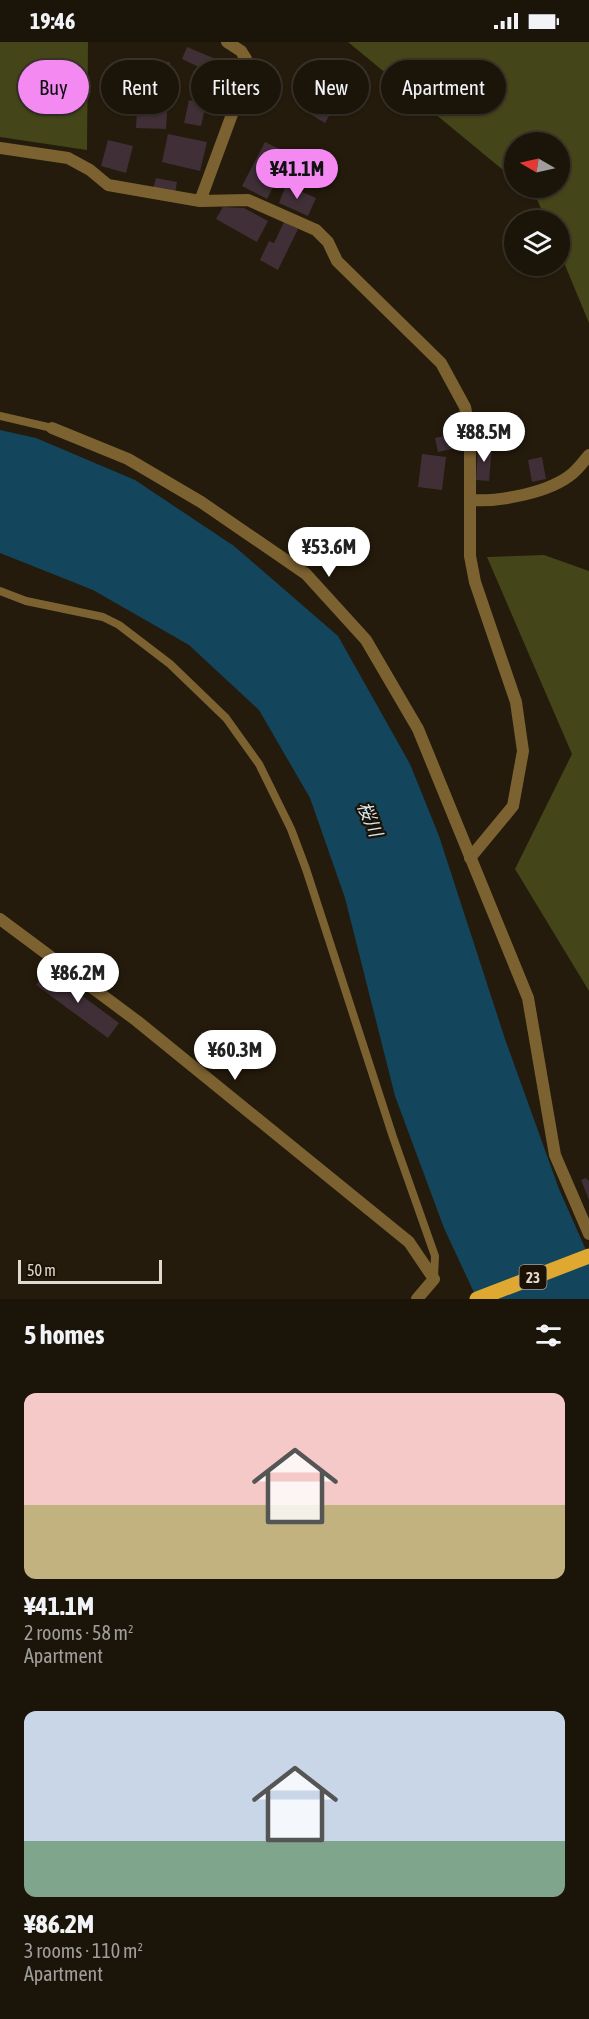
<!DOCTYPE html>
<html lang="en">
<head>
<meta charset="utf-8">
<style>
  body { margin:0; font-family:"Asap Condensed","Noto Sans JP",sans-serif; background:#241d12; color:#f1f3f6; height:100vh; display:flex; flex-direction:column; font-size:22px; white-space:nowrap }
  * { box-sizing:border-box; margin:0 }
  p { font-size:20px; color:#a09e9c }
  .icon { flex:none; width:33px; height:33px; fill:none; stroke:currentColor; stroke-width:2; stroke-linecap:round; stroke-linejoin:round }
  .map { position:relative; height:1257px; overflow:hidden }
  .side { display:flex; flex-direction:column; background:#1b1409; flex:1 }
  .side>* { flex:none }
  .hud { position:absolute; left:18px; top:18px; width:554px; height:54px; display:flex; gap:12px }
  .needle { width:39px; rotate:279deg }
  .fabs { position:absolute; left:504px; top:90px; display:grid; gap:12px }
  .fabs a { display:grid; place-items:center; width:66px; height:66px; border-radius:50%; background:#1b1409; box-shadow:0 2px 4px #0004,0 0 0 2px #39332a; font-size:30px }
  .scale { position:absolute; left:18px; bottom:15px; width:144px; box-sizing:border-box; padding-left:6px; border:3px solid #e0dad0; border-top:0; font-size:16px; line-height:21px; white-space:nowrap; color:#e0dad0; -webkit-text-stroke:4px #1b1104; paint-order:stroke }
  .price { position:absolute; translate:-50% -51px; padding:0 14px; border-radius:21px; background:#fff; color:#222; font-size:20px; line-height:39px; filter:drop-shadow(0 2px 3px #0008) }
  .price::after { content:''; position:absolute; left:50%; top:36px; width:18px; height:14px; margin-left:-9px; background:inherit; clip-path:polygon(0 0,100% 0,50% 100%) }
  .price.selected { background:#f389f1; color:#111 }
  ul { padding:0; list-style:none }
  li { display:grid; align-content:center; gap:12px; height:318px; padding:0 24px }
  li span { display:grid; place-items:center; height:186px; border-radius:12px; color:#555 }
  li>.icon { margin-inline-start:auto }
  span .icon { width:108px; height:108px; fill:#fffc; stroke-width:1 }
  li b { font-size:26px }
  h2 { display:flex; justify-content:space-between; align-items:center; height:72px; padding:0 24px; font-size:26px }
  .chip { padding:0 21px; border-radius:27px; background:#1b1409; box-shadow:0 2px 4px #0004,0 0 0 2px #39332a; font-size:21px; line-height:54px }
  .chip.selected { background:#f389f1; color:#111 }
  .status { display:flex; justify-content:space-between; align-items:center; height:42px; padding:0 30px; background:#1b1409; direction:ltr }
  .status svg { height:16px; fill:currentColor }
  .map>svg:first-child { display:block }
</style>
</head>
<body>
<div class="status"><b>19:46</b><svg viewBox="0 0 49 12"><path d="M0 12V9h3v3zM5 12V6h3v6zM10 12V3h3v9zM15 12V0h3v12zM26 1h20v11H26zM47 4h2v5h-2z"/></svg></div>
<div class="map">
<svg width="589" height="1257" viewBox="0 0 589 1257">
  <rect width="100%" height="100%" fill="#241b0c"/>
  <!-- forest -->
  <path fill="#444519" d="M 0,0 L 88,0 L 87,108 L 0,95 Z
    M 348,0 L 589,0 L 589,281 L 560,211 L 560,178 L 546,178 L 536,155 L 524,146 L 560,146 L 560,100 L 514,100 L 514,137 Z
    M 544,513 L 589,529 L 589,949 L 515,827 L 572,712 L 487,515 Z"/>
  <!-- water -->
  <path fill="#13455c" d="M 0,388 L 36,396 L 135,438 L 234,504 L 338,594 L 410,722 L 439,794 L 505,997 L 559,1147 L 589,1215 L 589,1257 L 477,1257 L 444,1186 L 395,1054 L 345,856 L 310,756 L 259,668 L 189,603 L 93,548 L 0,511 Z"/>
  <!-- building -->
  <path fill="#402f37" d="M 187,5 L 223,20 L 211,47 L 193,39 L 199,25 L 182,17 Z
    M 140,18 L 170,20 L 166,87 L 136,86 Z
    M 313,55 L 333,67 L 325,81 L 305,69 Z
    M 189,58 L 206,62 L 201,84 L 184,81 Z
    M 168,92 L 207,100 L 200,129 L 162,120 Z
    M 108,98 L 133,104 L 126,131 L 101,124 Z
    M 265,100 L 290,112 L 267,157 L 242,144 Z
    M 296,114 L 319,124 L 316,133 L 292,122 Z
    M 156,136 L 177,140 L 175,152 L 153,147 Z
    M 286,143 L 316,156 L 308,174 L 279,161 Z
    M 223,165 L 244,166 L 268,179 L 257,200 L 216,177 Z
    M 284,180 L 298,187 L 278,228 L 260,218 L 269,199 L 274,201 Z
    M 453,392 L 456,406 L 438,410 L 435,396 Z
    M 478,404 L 492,405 L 489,439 L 476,438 Z
    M 422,412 L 446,415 L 442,448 L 418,445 Z
    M 542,415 L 546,437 L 532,440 L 528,418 Z
    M 47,928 L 119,981 L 108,996 L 36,943 Z
    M 586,1136 L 589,1139 L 589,1158 L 581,1138 Z"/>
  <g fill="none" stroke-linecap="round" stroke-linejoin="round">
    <!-- service -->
    <path stroke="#7c6230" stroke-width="8" d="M 0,374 L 52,386
      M 0,549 L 26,559 L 103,575 L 119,583 L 170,622 L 226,676 L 259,722 L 291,787 L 306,827 L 393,1095 L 435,1214 L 434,1236"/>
    <!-- minor -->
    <path stroke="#7c6230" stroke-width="12" d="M 0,106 L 68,116 L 90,128 L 108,143 L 200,159 L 248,158 L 316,188 L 328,200 L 337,219 L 441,321 L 465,365 L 470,390 L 470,514 L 475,540 L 516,660 L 523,709 L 513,764 L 470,816
      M 200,159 L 234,67 L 246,17 L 241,9 L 227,0
      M 52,386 L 128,417 L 201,460 L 306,532 L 366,598 L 418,687 L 528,956 L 555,1113 L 589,1192
      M 470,458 C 499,460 550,451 573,431 C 579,426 584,419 589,413
      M 0,877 L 137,979 L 409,1200 L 434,1237 L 417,1257"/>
    <!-- primary -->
    <path stroke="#dfa931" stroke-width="15" d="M 477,1257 L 589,1214"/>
  </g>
  <g text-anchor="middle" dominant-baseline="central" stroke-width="4.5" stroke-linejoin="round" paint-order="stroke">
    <!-- shield labels -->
    <rect fill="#1b1104" stroke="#a59e93" stroke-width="1.5" x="519.5" y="1223" width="27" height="24" rx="4.5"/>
    <g font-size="15" font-weight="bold" fill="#e0dad0">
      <text x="533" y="1235">23</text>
    </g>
    <!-- water labels -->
    <g font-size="18" font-style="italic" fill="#d2e7f2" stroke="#1b1104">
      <text transform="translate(370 777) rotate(67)">桜川</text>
    </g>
  </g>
</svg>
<div class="fabs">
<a><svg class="needle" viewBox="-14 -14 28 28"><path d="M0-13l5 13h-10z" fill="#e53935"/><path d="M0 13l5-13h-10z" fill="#a09e9c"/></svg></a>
<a><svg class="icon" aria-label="layers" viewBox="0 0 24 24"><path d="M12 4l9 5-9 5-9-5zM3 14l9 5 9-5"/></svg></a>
</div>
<div class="scale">50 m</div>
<b class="price selected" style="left:297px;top:158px">¥41.1M</b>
<b class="price" style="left:484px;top:421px">¥88.5M</b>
<b class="price" style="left:329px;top:536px">¥53.6M</b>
<b class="price" style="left:78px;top:962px">¥86.2M</b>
<b class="price" style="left:235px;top:1039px">¥60.3M</b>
<div class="hud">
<a class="chip selected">Buy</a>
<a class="chip">Rent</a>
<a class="chip">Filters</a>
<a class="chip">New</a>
<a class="chip">Apartment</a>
</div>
</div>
<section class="side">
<h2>5 homes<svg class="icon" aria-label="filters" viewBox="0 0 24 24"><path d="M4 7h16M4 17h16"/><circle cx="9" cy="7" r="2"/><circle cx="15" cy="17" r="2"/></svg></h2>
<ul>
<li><span style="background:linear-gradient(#f6c9c9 60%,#c2b280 0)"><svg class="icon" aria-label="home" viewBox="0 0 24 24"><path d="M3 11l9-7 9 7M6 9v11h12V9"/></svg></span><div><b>¥41.1M</b><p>2 rooms · 58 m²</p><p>Apartment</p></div></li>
<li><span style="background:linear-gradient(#c9d6e8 70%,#7fa58c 0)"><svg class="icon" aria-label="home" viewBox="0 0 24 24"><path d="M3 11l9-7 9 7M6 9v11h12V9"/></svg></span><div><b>¥86.2M</b><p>3 rooms · 110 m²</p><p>Apartment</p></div></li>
</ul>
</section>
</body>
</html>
